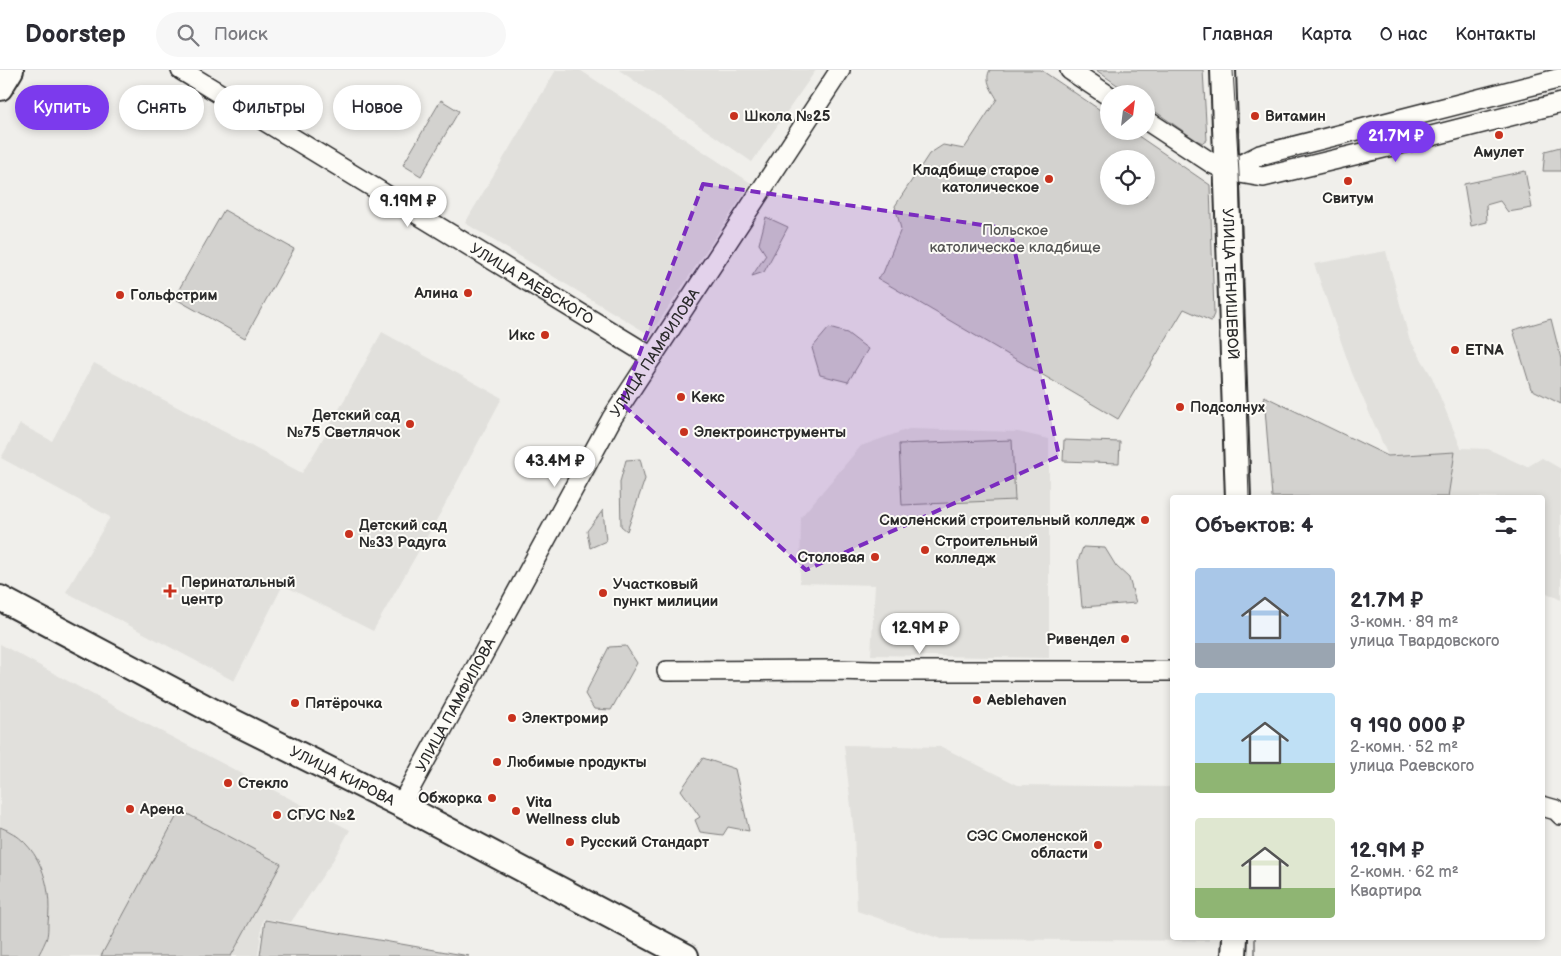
<!DOCTYPE html>
<html lang="ru">
<head>
<meta charset="utf-8">
<style>
  body { margin:0; font-family:"Balsamiq Sans",sans-serif; background:#f7f7f7; color:#2b2b33; height:100vh; display:flex; flex-direction:column; font-size:19px; white-space:nowrap }
  * { box-sizing:border-box; margin:0 }
  p { font-size:16px; color:#7c7c81 }
  .icon { flex:none; width:28px; height:28px; fill:none; stroke:currentColor; stroke-width:2; stroke-linecap:round; stroke-linejoin:round }
  .map { position:relative; flex:1; overflow:hidden }
  .panel { position:absolute; left:1170px; top:425px; width:375px; height:445px; display:flex; flex-direction:column; background:#fff; border-radius:5px; box-shadow:0 2px 8px #0003 }
  .panel>* { flex:none }
  .guide { position:absolute; left:15px; top:15px; width:475px; height:45px; display:flex; gap:10px }
  .needle { width:32px; rotate:28deg }
  .fabs { position:absolute; left:1100px; top:15px; display:grid; gap:10px }
  .fabs a { display:grid; place-items:center; width:55px; height:55px; border-radius:50%; background:#fff; box-shadow:0 2px 8px #0003; font-size:25px }
  .price { position:absolute; translate:-50% -42px; padding:0 11px; border-radius:18px; background:#fff; color:#222; font-size:16px; line-height:32px; filter:drop-shadow(0 1px 2px #0008) }
  .price::after { content:''; position:absolute; left:50%; top:30px; width:15px; height:11px; margin-left:-8px; background:inherit; clip-path:polygon(0 0,100% 0,50% 100%) }
  .price.on { background:#7c3aed; color:#fff }
  ul { padding:0; list-style:none }
  li { display:flex; align-items:center; gap:15px; height:125px; padding:0 25px }
  li span { display:grid; place-items:center; flex:none; width:140px; height:100px; border-radius:5px; color:#555 }
  li>.icon { margin-inline-start:auto }
  span .icon { width:60px; height:60px; fill:#fffc; stroke-width:1 }
  li b { font-size:21px }
  h2 { display:flex; justify-content:space-between; align-items:center; height:60px; padding:0 25px; font-size:21px }
  .pill { padding:0 18px; border-radius:22px; background:#fff; box-shadow:0 2px 8px #0003; font-size:18px; line-height:45px }
  .pill.on { background:#7c3aed; color:#fff }
  header { display:flex; align-items:center; gap:30px; box-sizing:border-box; height:70px; padding:0 25px; background:#fff; border-bottom:1px solid #e1e1e2 }
  header strong { font-size:24px }
  nav { display:flex; gap:28px; margin-inline-start:auto; font-size:18px }
  .search { width:350px; height:45px; background:#f7f7f7; display:flex; align-items:center; gap:12px; box-sizing:border-box; padding:0 18px; border-radius:28px; color:#7c7c81; font-size:19px }
  .map>svg:first-child { display:block }
</style>
</head>
<body>
<header>
<strong>Doorstep</strong>
<div class="search"><svg class="icon" aria-label="search" viewBox="0 0 24 24"><circle cx="10" cy="10" r="6"/><path d="M15 15l6 6"/></svg>Поиск</div>
<nav><a>Главная</a><a>Карта</a><a>О нас</a><a>Контакты</a></nav>
</header>
<div class="map">
<svg width="1561" height="886" viewBox="0 0 1561 886">
  <rect width="100%" height="100%" fill="#f0efeb"/>
  <filter id="ink" filterUnits="userSpaceOnUse"><feTurbulence type="fractalNoise" baseFrequency=".02" numOctaves="2"/><feDisplacementMap in="SourceGraphic" scale="10" xChannelSelector="R" yChannelSelector="G"/><feConvolveMatrix kernelMatrix="1 2 1 2 8 2 1 2 1" color-interpolation-filters="sRGB"/></filter>
  <g filter="url(#ink)">
    <!-- built -->
    <path fill="#e1e0dc" d="M 556,0 L 580,0 L 751,113 L 650,265 L 465,153 Z
      M 619,0 L 816,0 L 752,92 Z
      M 1386,181 L 1409,268 L 1432,307 L 1461,378 L 1488,379 L 1527,397 L 1542,388 L 1561,399 L 1561,530 L 1543,521 L 1542,428 L 1448,427 L 1454,382 L 1388,386 L 1352,303 L 1314,194 Z
      M 382,262 L 502,328 L 441,442 L 373,561 L 283,515 L 234,611 L 66,522 L 110,447 L 1,388 L 20,354 L 52,371 L 94,293 L 302,403 L 317,379 Z
      M 909,359 L 1018,362 L 1049,369 L 1049,588 L 871,585 L 875,515 L 800,513 L 801,447 L 861,376 Z
      M 0,574 L 143,652 L 350,760 L 332,792 L 291,852 L 263,849 L 258,886 L 0,886 Z
      M 844,675 L 942,677 L 1018,715 L 1172,717 L 1172,868 L 1209,868 L 1209,871 L 941,869 L 857,841 L 854,763 Z"/>
    <!-- green -->
    <path fill="#d3d2cf" stroke="#7f7e7d" fill-rule="evenodd" d="M 990,0 L 1041,0 L 1109,46 L 1109,61 L 1131,61 L 1210,115 L 1214,244 L 1211,251 L 1184,239 L 1118,349 L 877,208 L 883,203 L 901,159 L 895,136 L 929,84 L 943,75 L 964,79 L 997,29 C 992,20 984,10 990,0 ZM 1109,89 L 1146,89 L 1146,126 L 1109,126 Z
      M 1096,0 L 1203,0 L 1207,70 L 1203,73 L 1196,70 L 1146,35 L 1146,24 L 1130,24 Z
      M 441,30 L 459,41 L 421,106 L 403,95 Z
      M 1560,77 L 1561,101 L 1543,101 L 1545,81 Z
      M 1525,101 L 1532,138 L 1508,142 L 1500,131 L 1486,135 L 1487,152 L 1471,156 L 1464,114 Z
      M 224,140 L 294,179 L 245,268 L 174,228 Z
      M 766,147 L 788,157 L 764,202 L 752,206 L 766,185 L 759,174 Z
      M 1551,249 L 1561,289 L 1561,334 L 1531,319 L 1513,260 Z
      M 829,258 L 847,263 L 868,279 L 848,312 L 820,305 L 812,278 Z
      M 1264,326 L 1388,386 L 1455,382 L 1448,427 L 1272,427 Z
      M 1012,370 L 1015,430 L 902,435 L 899,374 Z
      M 1064,370 L 1120,372 L 1119,393 L 1063,391 Z
      M 640,389 L 645,409 L 627,461 L 621,456 L 620,412 L 626,390 Z
      M 603,440 L 606,471 L 590,478 L 587,461 Z
      M 1083,477 L 1105,478 L 1116,496 L 1129,508 L 1136,533 L 1082,537 L 1078,491 Z
      M 626,576 L 637,593 L 611,640 L 594,639 L 585,624 L 609,577 Z
      M 703,688 L 735,699 L 749,761 L 728,757 L 723,765 L 700,762 L 695,750 L 700,747 L 681,720 Z
      M 180,740 L 281,794 L 231,886 L 101,886 Z
      M 0,757 C 39,771 53,815 48,853 C 48,859 48,867 45,872 C 43,877 40,882 38,886 L 0,886 Z
      M 265,850 L 469,886 L 260,886 Z"/>
    <g fill="none" stroke-linecap="round" stroke-linejoin="round">
      <defs>
        <g id="minor">
          <path id="s1" d="M 181,0 L 652,287"/>
          <path d="M 1070,0 L 1109,26"/>
          <path d="M 1146,50 L 1213,94 L 1228,101 L 1263,107 L 1396,75 L 1561,33"/>
          <path d="M 1228,101 L 1260,85 L 1561,8"/>
          <path d="M 667,601 L 834,600 L 874,601 L 1172,601"/>
          <path id="s2" d="M 401,735 L 612,348 L 840,0"/>
          <path d="M 1542,736 L 1556,740 L 1561,745"/>
        </g>
        <g id="major">
          <path id="s3" d="M 1223,0 L 1238,428"/>
          <path d="M 0,18 L 11,0"/>
          <path id="s4" d="M 0,528 L 226,648 L 401,735 L 686,886"/>
          <path d="M 1234,886 L 1235,868"/>
        </g>
      </defs>
      <!-- minor casing -->
      <use href="#minor" stroke="#2b2b2b" stroke-width="22"/>
      <!-- major casing -->
      <use href="#major" stroke="#2b2b2b" stroke-width="28"/>
      <!-- minor -->
      <use href="#minor" stroke="#fdfcf7" stroke-width="19"/>
      <!-- major -->
      <use href="#major" stroke="#fdfcf7" stroke-width="24"/>
      <!-- tram -->
      <path stroke="#2b2b2b" stroke-width="1" d="M 1233,0 L 1239,103 L 1249,428
        M 1255,886 L 1255,868"/>
    </g>
  </g>
  <!-- marked area -->
  <path fill="#7b2cbf" fill-opacity="0.2" stroke="#7b2cbf" stroke-width="4" stroke-dasharray="10 6" stroke-linejoin="round" d="M 703,114 L 1010,159 L 1059,386 L 806,500 L 621,333 Z"/>
  <!-- markers -->
  <g fill="#c8321e" stroke="#fdfcf7" stroke-width="2">
    <circle cx="734" cy="46" r="5"/>
    <circle cx="1255" cy="46" r="5"/>
    <circle cx="1499" cy="65" r="5"/>
    <circle cx="1049" cy="109" r="5"/>
    <circle cx="1348" cy="111" r="5"/>
    <circle cx="468" cy="223" r="5"/>
    <circle cx="120" cy="225" r="5"/>
    <circle cx="545" cy="265" r="5"/>
    <circle cx="1455" cy="280" r="5"/>
    <circle cx="681" cy="327" r="5"/>
    <circle cx="1180" cy="337" r="5"/>
    <circle cx="410" cy="354" r="5"/>
    <circle cx="684" cy="362" r="5"/>
    <circle cx="1145" cy="450" r="5"/>
    <circle cx="349" cy="464" r="5"/>
    <circle cx="925" cy="480" r="5"/>
    <circle cx="875" cy="487" r="5"/>
    <path d="M167.5 513.5h5v5h5v5h-5v5h-5v-5h-5v-5h5z"/>
    <circle cx="603" cy="523" r="5"/>
    <circle cx="1125" cy="569" r="5"/>
    <circle cx="977" cy="630" r="5"/>
    <circle cx="295" cy="633" r="5"/>
    <circle cx="512" cy="648" r="5"/>
    <circle cx="497" cy="692" r="5"/>
    <circle cx="228" cy="713" r="5"/>
    <circle cx="492" cy="728" r="5"/>
    <circle cx="130" cy="739" r="5"/>
    <circle cx="516" cy="741" r="5"/>
    <circle cx="277" cy="745" r="5"/>
    <circle cx="570" cy="772" r="5"/>
    <circle cx="1098" cy="775" r="5"/>
  </g>
  <g text-anchor="middle" dominant-baseline="central" stroke-width="4" stroke-linejoin="round" paint-order="stroke">
    <!-- poi labels -->
    <g font-size="15" font-weight="bold" fill="#2b2b2b" stroke="#fdfcf7" text-anchor="start">
      <text x="744" y="46">Школа №25</text>
      <text x="1265" y="46">Витамин</text>
      <text x="1499" y="82" text-anchor="middle">Амулет</text>
      <text x="1039" y="100" text-anchor="end">Кладбище старое<tspan x="1039" dy="17">католическое</tspan></text>
      <text x="1348" y="128" text-anchor="middle">Свитум</text>
      <text x="458" y="223" text-anchor="end">Алина</text>
      <text x="130" y="225">Гольфстрим</text>
      <text x="535" y="265" text-anchor="end">Икс</text>
      <text x="1465" y="280">ETNA</text>
      <text x="691" y="327">Кекс</text>
      <text x="1190" y="337">Подсолнух</text>
      <text x="400" y="345" text-anchor="end">Детский сад<tspan x="400" dy="17">№75 Светлячок</tspan></text>
      <text x="694" y="362">Электроинструменты</text>
      <text x="1135" y="450" text-anchor="end">Смоленский строительный колледж</text>
      <text x="359" y="455">Детский сад<tspan x="359" dy="17">№33 Радуга</tspan></text>
      <text x="935" y="471">Строительный<tspan x="935" dy="17">колледж</tspan></text>
      <text x="865" y="487" text-anchor="end">Столовая</text>
      <text x="181" y="512">Перинатальный<tspan x="181" dy="17">центр</tspan></text>
      <text x="613" y="514">Участковый<tspan x="613" dy="17">пункт милиции</tspan></text>
      <text x="1115" y="569" text-anchor="end">Ривендел</text>
      <text x="987" y="630">Aeblehaven</text>
      <text x="305" y="633">Пятёрочка</text>
      <text x="522" y="648">Электромир</text>
      <text x="507" y="692">Любимые продукты</text>
      <text x="238" y="713">Стекло</text>
      <text x="482" y="728" text-anchor="end">Обжорка</text>
      <text x="526" y="732">Vita<tspan x="526" dy="17">Wellness club</tspan></text>
      <text x="140" y="739">Арена</text>
      <text x="287" y="745">СГУС №2</text>
      <text x="1088" y="766" text-anchor="end">СЭС Смоленской<tspan x="1088" dy="17">области</tspan></text>
      <text x="580" y="772">Русский Стандарт</text>
    </g>
    <!-- park labels -->
    <g font-size="15" fill="#555554" stroke="#fdfcf7">
      <text x="1015" y="160">Польское<tspan x="1015" dy="17">католическое кладбище</tspan></text>
    </g>
    <!-- street labels -->
    <g font-size="15" fill="#2b2b2b" stroke="#fdfcf7">
      <text stroke="none"><textPath href="#s1" startOffset="411">УЛИЦА РАЕВСКОГО</textPath></text>
      <text stroke="none"><textPath href="#s3" startOffset="214">УЛИЦА ТЕНИШЕВОЙ</textPath></text>
      <text stroke="none"><textPath href="#s2" startOffset="519">УЛИЦА ПАМФИЛОВА</textPath></text>
      <text stroke="none"><textPath href="#s2" startOffset="114">УЛИЦА ПАМФИЛОВА</textPath></text>
      <text stroke="none"><textPath href="#s4" startOffset="386">УЛИЦА КИРОВА</textPath></text>
    </g>
  </g>
</svg>
<div class="fabs">
<a><svg class="needle" viewBox="-14 -14 28 28"><path d="M0-13l5 13h-10z" fill="#e53935"/><path d="M0 13l5-13h-10z" fill="#7c7c81"/></svg></a>
<a><svg class="icon" aria-label="locate" viewBox="0 0 24 24"><circle cx="12" cy="12" r="6"/><path d="M12 2v4M12 18v4M2 12h4M18 12h4"/></svg></a>
</div>
<b class="price on" style="left:1396px;top:93px">21.7M ₽</b>
<b class="price" style="left:408px;top:158px">9.19M ₽</b>
<b class="price" style="left:555px;top:418px">43.4M ₽</b>
<b class="price" style="left:920px;top:585px">12.9M ₽</b>
<div class="guide">
<a class="pill on">Купить</a>
<a class="pill">Снять</a>
<a class="pill">Фильтры</a>
<a class="pill">Новое</a>
</div>
<section class="panel">
<h2>Объектов: 4<svg class="icon" aria-label="filters" viewBox="0 0 24 24"><path d="M4 7h16M4 17h16"/><circle cx="9" cy="7" r="2"/><circle cx="15" cy="17" r="2"/></svg></h2>
<ul>
<li><span style="background:linear-gradient(#a9c7e8 75%,#9aa5b1 0)"><svg class="icon" aria-label="home" viewBox="0 0 24 24"><path d="M3 11l9-7 9 7M6 9v11h12V9"/></svg></span><div><b>21.7M ₽</b><p>3-комн. · 89 m²</p><p>улица Твардовского</p></div></li>
<li><span style="background:linear-gradient(#bfe0f5 70%,#8fb573 0)"><svg class="icon" aria-label="home" viewBox="0 0 24 24"><path d="M3 11l9-7 9 7M6 9v11h12V9"/></svg></span><div><b>9 190 000 ₽</b><p>2-комн. · 52 m²</p><p>улица Раевского</p></div></li>
<li><span style="background:linear-gradient(#dfe7d0 70%,#8fb573 0)"><svg class="icon" aria-label="home" viewBox="0 0 24 24"><path d="M3 11l9-7 9 7M6 9v11h12V9"/></svg></span><div><b>12.9M ₽</b><p>2-комн. · 62 m²</p><p>Квартира</p></div></li>
</ul>
</section>
</div>
</body>
</html>
